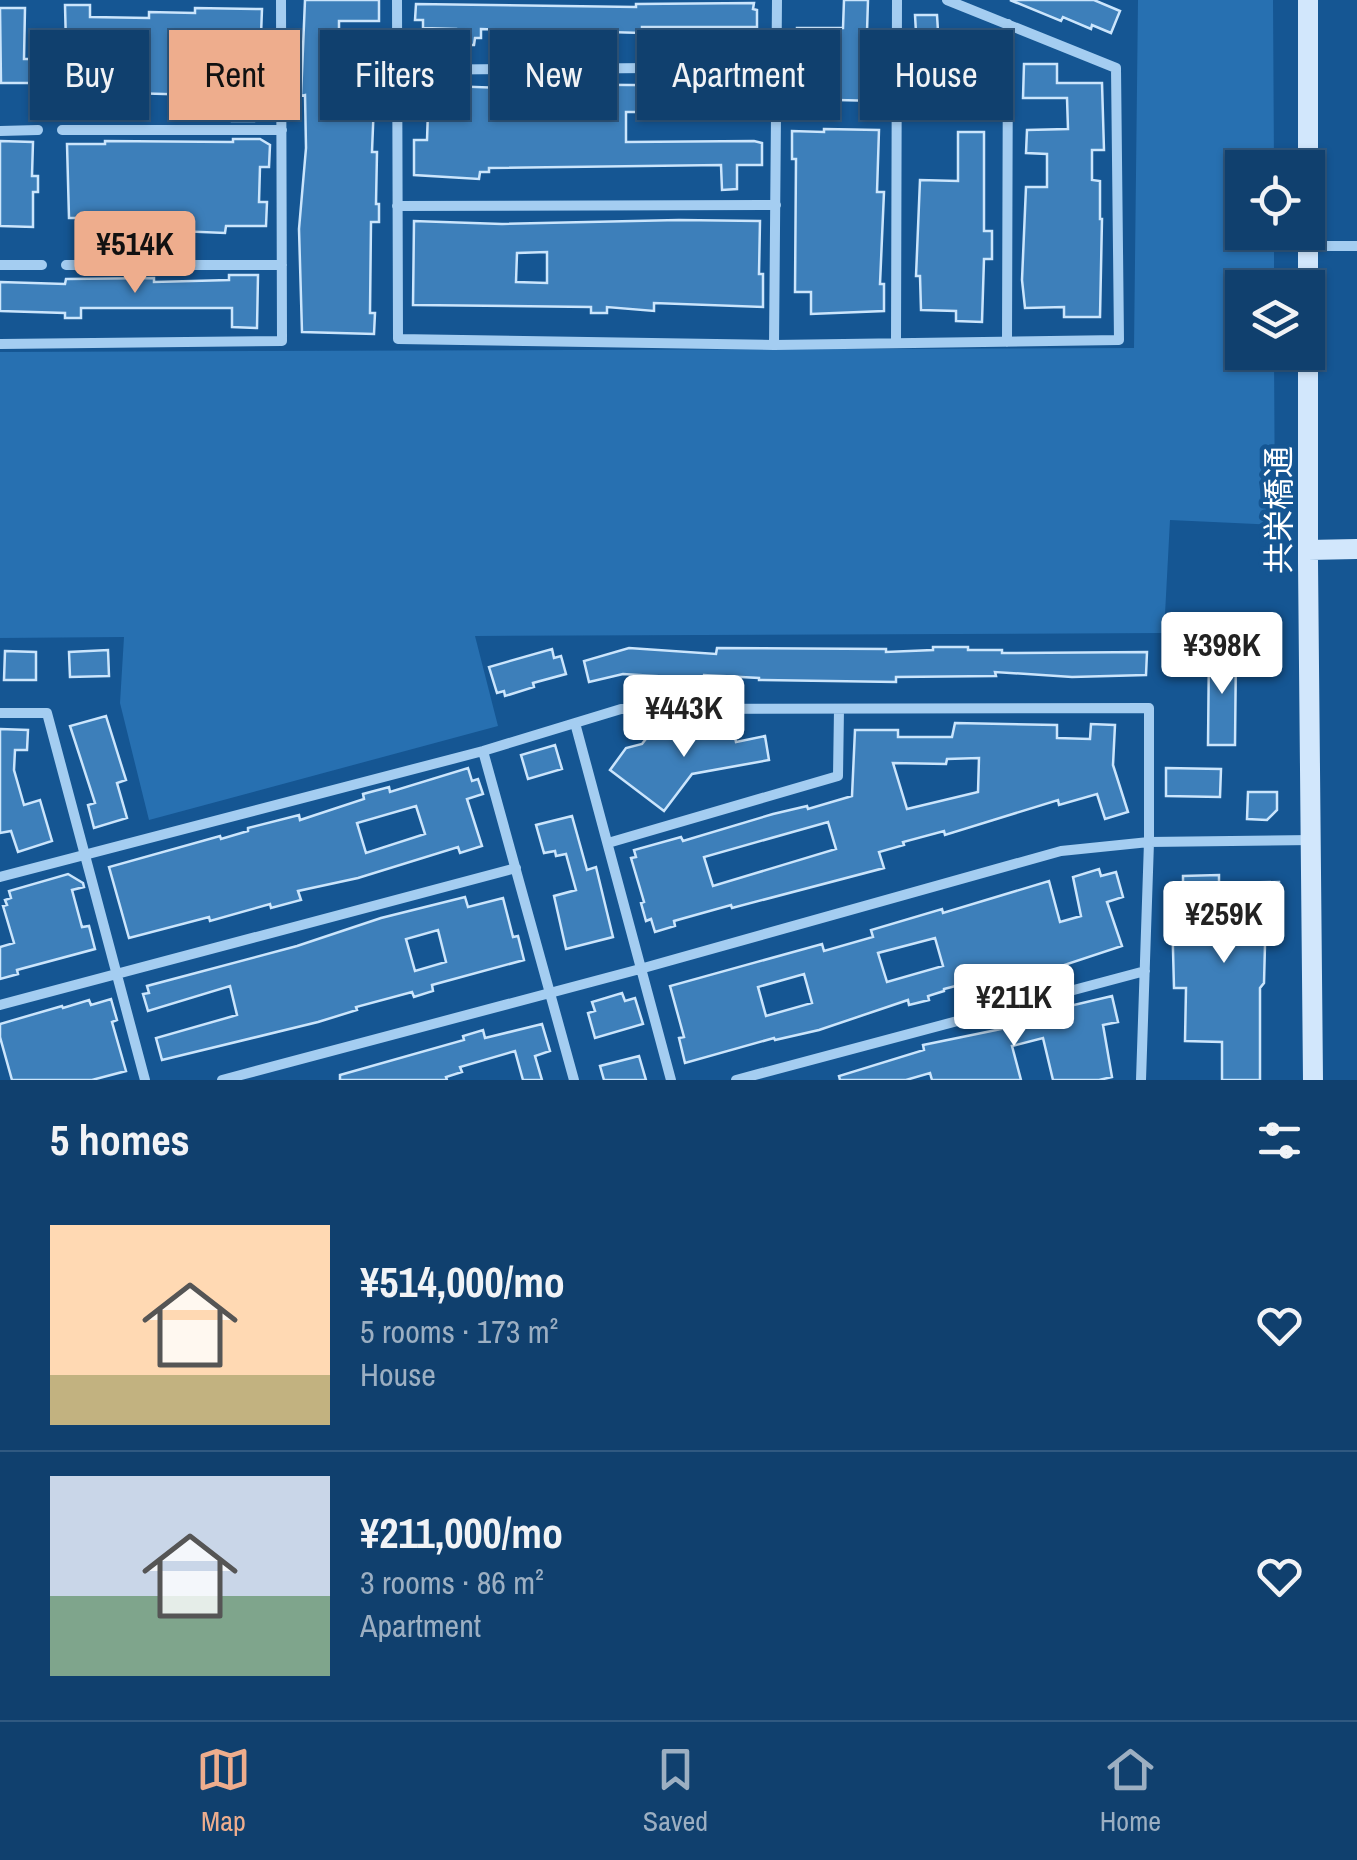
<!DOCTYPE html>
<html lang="en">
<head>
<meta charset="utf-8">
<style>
  body { margin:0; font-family:"Archivo Narrow","Noto Sans JP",sans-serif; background:#1e4b76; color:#f1f3f6; height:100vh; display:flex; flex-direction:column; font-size:38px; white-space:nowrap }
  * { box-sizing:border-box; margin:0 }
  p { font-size:32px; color:#9cafc2 }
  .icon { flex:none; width:55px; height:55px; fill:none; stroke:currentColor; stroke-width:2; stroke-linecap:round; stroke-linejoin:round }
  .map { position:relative; height:1080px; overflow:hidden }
  .sheet { display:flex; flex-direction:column; background:#10406e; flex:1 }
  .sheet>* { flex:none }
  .guide { position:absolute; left:30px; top:30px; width:1298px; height:90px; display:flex; gap:20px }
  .controls { position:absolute; left:1225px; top:150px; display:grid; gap:20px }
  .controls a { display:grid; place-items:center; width:100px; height:100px; border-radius:0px; background:#10406e; box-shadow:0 2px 8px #0004,0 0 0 2px #305981; font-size:50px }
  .price { position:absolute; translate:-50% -85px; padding:0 22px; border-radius:10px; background:#fff; color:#222; font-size:32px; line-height:65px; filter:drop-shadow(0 2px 5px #0008) }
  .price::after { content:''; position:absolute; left:50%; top:60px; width:30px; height:22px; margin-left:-15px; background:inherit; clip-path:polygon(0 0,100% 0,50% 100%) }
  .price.current { background:#eead8d; color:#111 }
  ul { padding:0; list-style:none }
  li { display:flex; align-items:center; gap:30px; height:250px; padding:0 50px }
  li+li { border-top:2px solid #305981 }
  li span { display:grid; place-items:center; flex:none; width:280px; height:200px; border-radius:0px; color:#555 }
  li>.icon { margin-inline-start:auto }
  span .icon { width:120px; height:120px; fill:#fffc; stroke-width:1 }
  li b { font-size:42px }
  h2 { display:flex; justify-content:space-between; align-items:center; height:120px; padding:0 50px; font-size:42px }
  .chip { padding:0 35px; border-radius:0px; background:#10406e; box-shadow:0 2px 8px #0004,0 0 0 2px #305981; font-size:35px; line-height:90px }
  .chip.current { background:#eead8d; color:#111 }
  .tabs { display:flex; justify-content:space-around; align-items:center; height:140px; border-top:2px solid #305981; background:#10406e; font-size:28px; color:#9cafc2 }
  .tabs a { display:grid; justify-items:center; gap:5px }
  .tabs .current { color:#eead8d }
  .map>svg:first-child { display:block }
</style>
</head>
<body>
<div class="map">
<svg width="1357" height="1080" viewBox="0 0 1357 1080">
  <rect width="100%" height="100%" fill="#155693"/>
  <!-- green -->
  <path fill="#2770b1" d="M 1138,0 L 1273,0 L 1274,167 L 1242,168 L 1242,232 L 1274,233 L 1274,287 L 1242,288 L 1242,352 L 1274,353 L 1275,525 L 1170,520 L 1164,633 L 475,636 L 498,726 L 149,820 L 120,703 L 124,637 L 0,638 L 0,352 L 1134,348 Z"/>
  <!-- building -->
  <path fill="#3d7fba" stroke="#cbe5fc" stroke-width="2.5" fill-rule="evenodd" d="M 305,0 L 379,0 L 379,21 L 339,21 L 339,52 L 374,52 L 374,68 L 339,101 L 374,102 L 372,152 L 377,152 L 376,204 L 379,204 L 379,222 L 371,222 L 370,313 L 375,313 L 374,334 L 302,332 L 299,229 L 306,148 L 305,95 L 301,96 Z
    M 844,0 L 868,0 L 867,32 L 887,32 L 886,56 L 880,55 L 878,101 L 796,99 L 796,79 L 839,79 L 840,48 L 797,49 L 797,28 L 843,28 Z
    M 1010,0 L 1094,0 L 1120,11 L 1111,33 L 1092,25 L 1091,29 L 1063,17 L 1061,21 Z
    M 754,3 L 753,9 L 757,10 L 757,27 L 642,27 L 642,33 L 574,31 L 574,41 L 547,41 L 547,31 L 481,29 L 481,38 L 475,38 L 474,45 L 456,45 L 456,29 L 423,28 L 423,20 L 415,20 L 416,4 L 636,7 L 636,4 Z
    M 65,5 L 90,5 L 90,17 L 149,18 L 149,12 L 195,13 L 195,8 L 262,9 L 261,35 L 176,34 L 175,65 L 215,67 L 215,76 L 264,75 L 265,101 L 254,101 L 254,121 L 232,121 L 232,96 L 130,93 L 130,104 L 107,104 L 107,84 L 67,85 Z
    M 0,8 L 25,8 L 24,59 L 33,59 L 33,83 L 1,83 Z
    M 915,15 L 937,15 L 938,31 L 983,30 L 981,103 L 920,102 Z
    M 1024,64 L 1057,64 L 1057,83 L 1102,83 L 1104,150 L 1092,150 L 1092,180 L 1100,181 L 1100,219 L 1102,219 L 1100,317 L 1064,317 L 1064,307 L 1025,308 L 1022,280 L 1026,187 L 1047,187 L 1047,154 L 1026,153 L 1027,130 L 1068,129 L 1067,98 L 1023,98 Z
    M 503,84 L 752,86 L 752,112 L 626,112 L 626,142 L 754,141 L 762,143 L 762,165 L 737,165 L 737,189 L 722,190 L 721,165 L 489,168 L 489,172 L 480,172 L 479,179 L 414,175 L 414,140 L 427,140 L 428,111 L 420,111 L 421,85 L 503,88 Z
    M 824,129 L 879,130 L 877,192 L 884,192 L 880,284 L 884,284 L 884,311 L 811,314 L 811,292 L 795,292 L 796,159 L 792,159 L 792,131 L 824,132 Z
    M 958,132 L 984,132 L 984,231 L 992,231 L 992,259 L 984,259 L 982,322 L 956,321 L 956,311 L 921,310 L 920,276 L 916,276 L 920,180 L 958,181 Z
    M 233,139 L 260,139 L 270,145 L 269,167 L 260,167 L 259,202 L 267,202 L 266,226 L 226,226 L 225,233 L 154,230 L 154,234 L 95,233 L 96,218 L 69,218 L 67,144 L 105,144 L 105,141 L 233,142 Z
    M 0,141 L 33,142 L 32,176 L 38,176 L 38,192 L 33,192 L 33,227 L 0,226 Z
    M 679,220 L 760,221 L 759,274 L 763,274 L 763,307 L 654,303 L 654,311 L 607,307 L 607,313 L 591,313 L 591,307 L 413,305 L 414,221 L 502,224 ZM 547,252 L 547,283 L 516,282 L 517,253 Z
    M 229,275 L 258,275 L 257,328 L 232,327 L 232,308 L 81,308 L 81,318 L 65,318 L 65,313 L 0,311 L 0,282 L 65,284 L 66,279 L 154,278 L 154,282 L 192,281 L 229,280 Z
    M 933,647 L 968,647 L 968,650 L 1002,650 L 1002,653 L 1147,652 L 1146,675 L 1072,677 L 995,672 L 996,676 L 896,677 L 896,682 L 759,680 L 759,678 L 704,675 L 703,679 L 623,674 L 589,682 L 584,661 L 629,648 L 716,654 L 717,648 L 886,649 L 886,652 L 933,650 Z
    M 552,649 L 554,658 L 561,656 L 566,674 L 533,683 L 534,687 L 505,696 L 504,691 L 497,693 L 489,667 Z
    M 1209,649 L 1236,649 L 1235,745 L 1208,745 Z
    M 108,650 L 109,676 L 70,677 L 69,652 Z
    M 5,651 L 36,652 L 36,680 L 4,680 Z
    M 106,716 L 126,780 L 117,783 L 127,818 L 94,828 L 88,805 L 95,803 L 70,726 Z
    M 955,723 L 1057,725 L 1057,738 L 1090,739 L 1091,724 L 1115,725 L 1113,765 L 1128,812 L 1105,819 L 1097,794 L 1059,805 L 1058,800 L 945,835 L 944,831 L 903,842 L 904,845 L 879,852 L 884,868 L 732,908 L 731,905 L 674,921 L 675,926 L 655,932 L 651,919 L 646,921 L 641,903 L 644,902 L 631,858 L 636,857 L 634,850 L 681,837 L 683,841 L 773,814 L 807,806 L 808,809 L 852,796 L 855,730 L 898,730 L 898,737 L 952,737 ZM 979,758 L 978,792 L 907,809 L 893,763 L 946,764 L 947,759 ZM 828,822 L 836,849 L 713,886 L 704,857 Z
    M 717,726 L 733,728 L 736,742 L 765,736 L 769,760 L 692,774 L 664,811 L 610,770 L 626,748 L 642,744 L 649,735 L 652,738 Z
    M 0,729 L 28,730 L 27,750 L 15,750 L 14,770 L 24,805 L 40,800 L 52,841 L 18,852 L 11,831 L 0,833 Z
    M 555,745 L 562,769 L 528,779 L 521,755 Z
    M 468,768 L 472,781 L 478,779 L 483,794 L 467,799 L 482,846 L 460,853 L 458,847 L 358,878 L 298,891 L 301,900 L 271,908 L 270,904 L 210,921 L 209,917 L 129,938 L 109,867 L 220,836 L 221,839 L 248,831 L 248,828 L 299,815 L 300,820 L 364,799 L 363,794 L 389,787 L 390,792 ZM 416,806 L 425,834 L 366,853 L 357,823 Z
    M 1166,768 L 1221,769 L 1220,797 L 1166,796 Z
    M 1248,792 L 1277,792 L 1277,810 L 1267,820 L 1247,819 Z
    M 572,816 L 587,870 L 596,867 L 613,937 L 566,949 L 554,896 L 576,890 L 566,854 L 556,856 L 555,851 L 544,853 L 536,825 Z
    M 1099,869 L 1101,876 L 1116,872 L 1123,897 L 1107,902 L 1122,946 L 1046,971 L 1051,987 L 1027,993 L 1021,971 L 995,979 L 994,976 L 944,989 L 944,991 L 928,996 L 929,1000 L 909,1005 L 908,1000 L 819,1030 L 775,1040 L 774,1038 L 685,1063 L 679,1038 L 684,1037 L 670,986 L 822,944 L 824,951 L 873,937 L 871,930 L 942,909 L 943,913 L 1049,881 L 1060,922 L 1081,916 L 1073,877 ZM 935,938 L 943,966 L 887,982 L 878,953 ZM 804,974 L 812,1003 L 766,1016 L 758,987 Z
    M 68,874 L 83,883 L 84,887 L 72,890 L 82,927 L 89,926 L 95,949 L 17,970 L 18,974 L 0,979 L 0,947 L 14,943 L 3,906 L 7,905 L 5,900 L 11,898 L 9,891 Z
    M 1219,875 L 1219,883 L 1279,882 L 1280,906 L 1266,906 L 1264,983 L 1260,988 L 1260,1080 L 1222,1080 L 1222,1042 L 1185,1041 L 1186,988 L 1174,988 L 1172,912 L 1183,912 L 1183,876 Z
    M 465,897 L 468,907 L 503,898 L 513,937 L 518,936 L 524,960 L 432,985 L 433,991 L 414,997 L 412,992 L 356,1007 L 357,1010 L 318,1022 L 162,1060 L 156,1038 L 237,1015 L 230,986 L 148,1011 L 143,994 L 149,993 L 147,986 L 297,946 L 381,918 ZM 438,930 L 446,962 L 415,971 L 406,939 Z
    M 622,993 L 625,1001 L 635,998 L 643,1024 L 595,1038 L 588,1013 L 595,1011 L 592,1002 Z
    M 1112,996 L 1118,1022 L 1103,1025 L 1112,1077 L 1099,1080 L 1053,1080 L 1043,1038 L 1012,1046 L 1021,1080 L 932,1080 L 930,1073 L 906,1080 L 840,1080 L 839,1076 L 924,1050 L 923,1045 L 1001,1029 L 1000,1025 L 1033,1016 L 1031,1010 L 1056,1004 L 1057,1009 Z
    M 111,999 L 117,1020 L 112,1022 L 126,1071 L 92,1080 L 12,1080 L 0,1037 L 0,1024 L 62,1006 L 63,1008 L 89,1000 L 91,1005 Z
    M 542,1024 L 550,1051 L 535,1056 L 542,1080 L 523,1080 L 515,1051 L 460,1067 L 462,1072 L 446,1077 L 447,1080 L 340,1080 L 340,1075 L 464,1040 L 463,1036 L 483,1030 L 485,1038 Z
    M 639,1056 L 646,1080 L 604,1080 L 600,1066 Z"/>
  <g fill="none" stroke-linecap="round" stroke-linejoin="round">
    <!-- street -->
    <path stroke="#a4cdf1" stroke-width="10" d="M 397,0 L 398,339 L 774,345 L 1119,340 L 1116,68 L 947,0
      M 398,70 L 776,67
      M 62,130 L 282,130
      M 0,131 L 38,130
      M 397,206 L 776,205
      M 1309,246 L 1357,246
      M 0,265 L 42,265
      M 66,265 L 282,265
      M 1007,342 L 1008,24
      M 896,343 L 897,0
      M 0,344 L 282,341 L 281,0
      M 774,345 L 777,0
      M 0,713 L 47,713 L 145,1080
      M 575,723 L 671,1080
      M 483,751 L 574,1080
      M 608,843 L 838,776 L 839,709
      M 0,877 L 483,751 L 621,709 L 1149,708 L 1149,842 L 1141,1080
      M 0,1005 L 516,868
      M 222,1080 L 640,969 L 1061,851 L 1149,842 L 1313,840
      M 736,1080 L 1145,971"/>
    <!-- secondary -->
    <path stroke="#d2e7fc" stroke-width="20" d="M 1308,0 L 1308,562 L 1313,1080
      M 1308,550 L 1357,549"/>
  </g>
  <g text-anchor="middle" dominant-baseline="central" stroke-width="9" stroke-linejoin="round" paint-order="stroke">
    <!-- street labels -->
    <g font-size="32" fill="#fff" stroke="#155693">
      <text transform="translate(1278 510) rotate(-90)">共栄橋通</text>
    </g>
  </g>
</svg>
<div class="controls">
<a><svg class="icon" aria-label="locate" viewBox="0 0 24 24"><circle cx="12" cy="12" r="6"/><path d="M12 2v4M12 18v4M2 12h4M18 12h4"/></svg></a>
<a><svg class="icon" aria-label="layers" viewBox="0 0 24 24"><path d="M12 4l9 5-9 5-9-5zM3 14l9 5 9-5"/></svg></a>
</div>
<b class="price current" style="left:135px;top:296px">¥514K</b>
<b class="price" style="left:1222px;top:697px">¥398K</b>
<b class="price" style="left:684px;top:760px">¥443K</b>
<b class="price" style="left:1224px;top:966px">¥259K</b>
<b class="price" style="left:1014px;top:1049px">¥211K</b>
<div class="guide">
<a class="chip">Buy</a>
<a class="chip current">Rent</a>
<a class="chip">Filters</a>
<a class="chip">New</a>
<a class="chip">Apartment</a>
<a class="chip">House</a>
</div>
</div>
<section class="sheet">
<h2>5 homes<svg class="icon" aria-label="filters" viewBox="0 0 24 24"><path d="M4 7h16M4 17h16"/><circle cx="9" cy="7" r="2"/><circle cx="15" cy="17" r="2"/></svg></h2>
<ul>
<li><span style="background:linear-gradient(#ffd9b3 75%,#c2b280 0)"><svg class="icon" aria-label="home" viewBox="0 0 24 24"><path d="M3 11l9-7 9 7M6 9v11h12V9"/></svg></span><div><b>¥514,000/mo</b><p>5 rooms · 173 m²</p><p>House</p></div><svg class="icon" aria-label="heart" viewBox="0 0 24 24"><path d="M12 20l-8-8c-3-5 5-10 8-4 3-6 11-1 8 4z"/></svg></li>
<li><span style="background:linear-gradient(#c9d6e8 60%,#7fa58c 0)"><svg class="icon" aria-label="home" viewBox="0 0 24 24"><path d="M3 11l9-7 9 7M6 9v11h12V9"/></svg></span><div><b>¥211,000/mo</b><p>3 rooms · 86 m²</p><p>Apartment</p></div><svg class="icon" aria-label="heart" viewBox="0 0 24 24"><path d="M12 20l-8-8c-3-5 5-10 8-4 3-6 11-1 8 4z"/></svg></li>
</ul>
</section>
<nav class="tabs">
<a class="current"><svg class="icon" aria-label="map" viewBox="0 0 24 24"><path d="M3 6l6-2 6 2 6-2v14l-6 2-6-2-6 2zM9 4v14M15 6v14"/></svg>Map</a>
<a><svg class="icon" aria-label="saved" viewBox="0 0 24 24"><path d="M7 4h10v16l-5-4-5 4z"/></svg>Saved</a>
<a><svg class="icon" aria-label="home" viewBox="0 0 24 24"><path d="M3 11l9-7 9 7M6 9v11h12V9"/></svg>Home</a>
</nav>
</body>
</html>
